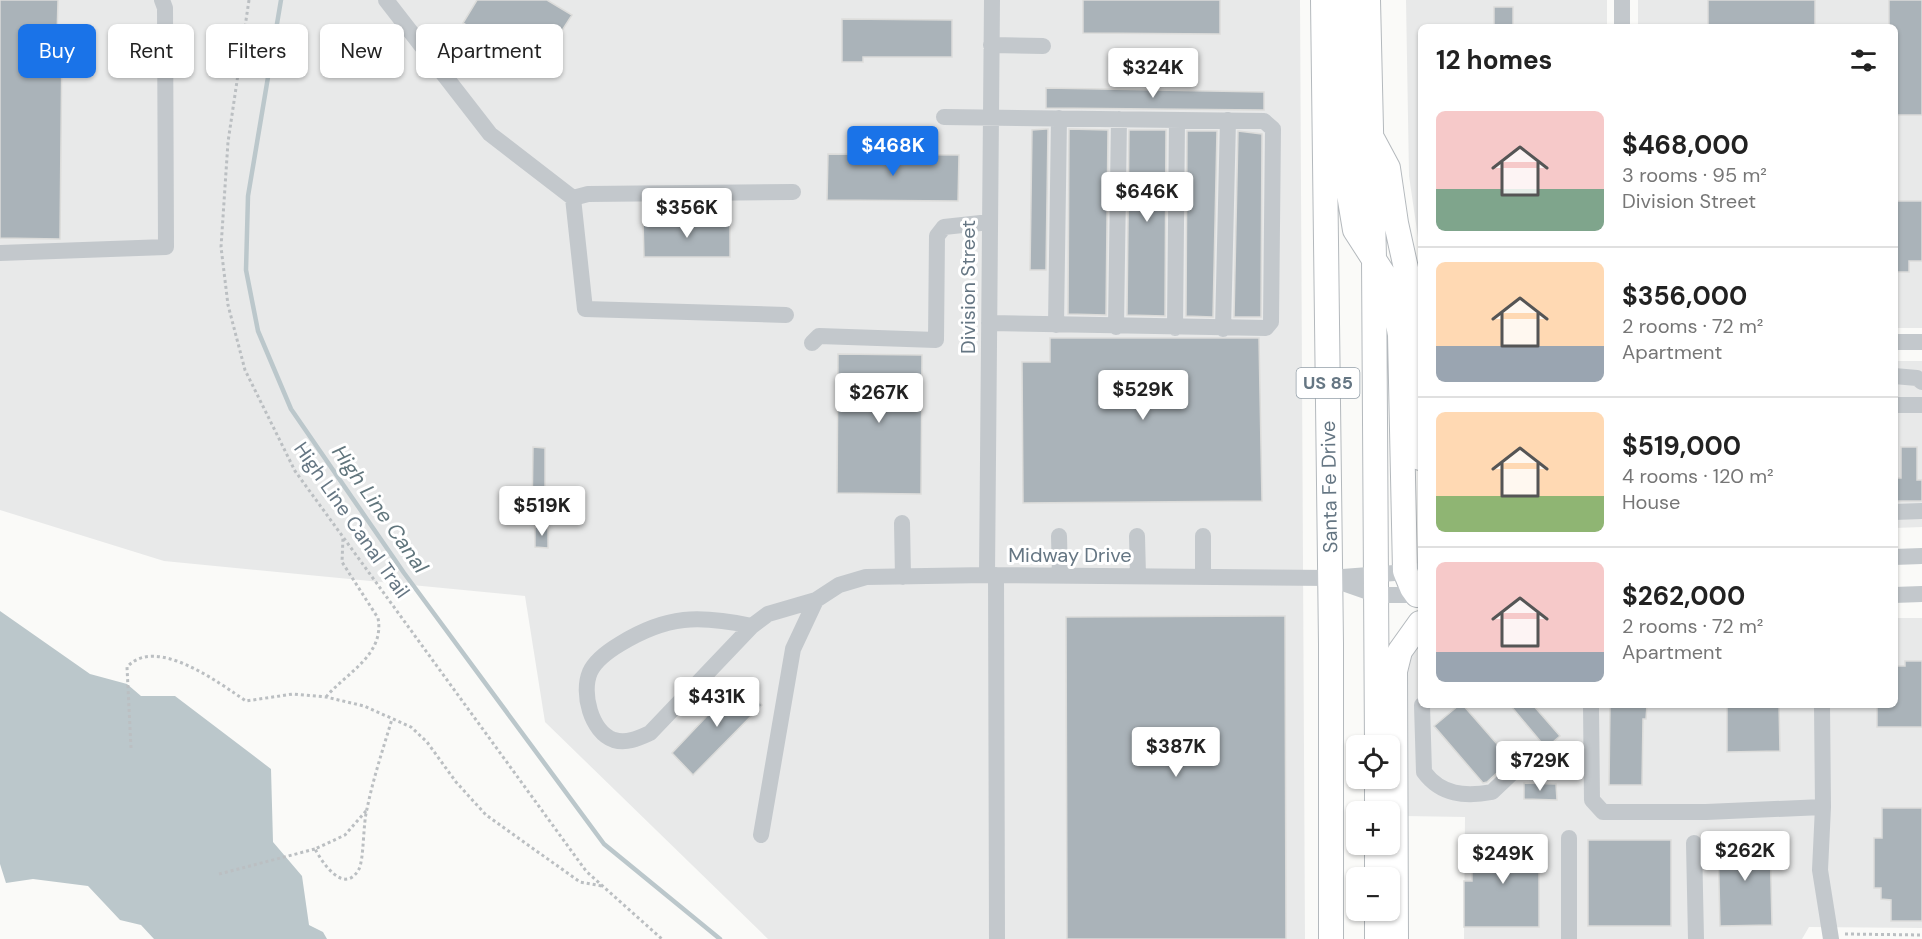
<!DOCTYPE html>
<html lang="en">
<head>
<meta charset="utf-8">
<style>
  body { margin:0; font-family:"DM Sans",sans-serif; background:#f6f6f6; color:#222; height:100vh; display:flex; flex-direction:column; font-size:22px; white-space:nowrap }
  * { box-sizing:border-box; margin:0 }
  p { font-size:20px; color:#767676 }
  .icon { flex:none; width:33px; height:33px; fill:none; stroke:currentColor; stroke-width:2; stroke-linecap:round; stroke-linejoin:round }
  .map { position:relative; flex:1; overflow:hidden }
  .panel { position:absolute; left:1418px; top:24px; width:480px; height:684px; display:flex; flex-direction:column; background:#fff; border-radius:9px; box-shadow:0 2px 4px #0004 }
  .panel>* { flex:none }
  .top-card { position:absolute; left:18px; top:24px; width:570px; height:54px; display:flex; gap:12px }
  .fabs { position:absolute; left:1346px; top:735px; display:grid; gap:12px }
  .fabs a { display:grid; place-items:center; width:54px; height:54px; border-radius:9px; background:#fff; box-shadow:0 2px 4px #0004; font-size:30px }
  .price { position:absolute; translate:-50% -51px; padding:0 14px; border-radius:6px; background:#fff; color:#222; font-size:20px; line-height:39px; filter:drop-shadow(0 2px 3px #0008) }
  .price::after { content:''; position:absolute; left:50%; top:36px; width:18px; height:14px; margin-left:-9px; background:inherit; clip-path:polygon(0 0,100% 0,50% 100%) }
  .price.on { background:#1a73e8; color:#fff }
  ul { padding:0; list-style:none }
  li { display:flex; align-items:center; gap:18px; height:150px; padding:0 18px }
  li+li { border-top:2px solid #e0e0e0 }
  li span { display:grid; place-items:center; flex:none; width:168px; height:120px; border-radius:9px; color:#555 }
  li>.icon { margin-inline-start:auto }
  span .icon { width:72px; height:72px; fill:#fffc; stroke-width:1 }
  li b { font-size:26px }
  h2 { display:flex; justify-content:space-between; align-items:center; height:72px; padding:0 18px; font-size:26px }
  .chip { padding:0 21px; border-radius:9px; background:#fff; box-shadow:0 2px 4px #0004; font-size:21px; line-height:54px }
  .chip.on { background:#1a73e8; color:#fff }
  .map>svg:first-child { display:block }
</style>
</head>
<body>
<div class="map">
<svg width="1922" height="939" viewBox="0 0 1922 939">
  <rect width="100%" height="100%" fill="#fafaf8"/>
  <!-- built -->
  <path fill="#e8e9e9" d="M 0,0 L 1300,0 L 1305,939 L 768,939 L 545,722 L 525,596 L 164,561 L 0,510 Z
    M 1406,0 L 1607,0 L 1607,27 L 1420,27 L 1420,251 L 1409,176 Z
    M 1638,0 L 1922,0 L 1922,328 L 1895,328 L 1894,27 L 1638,27 Z
    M 1894,361 L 1922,361 L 1922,527 L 1895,528 Z
    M 1895,618 L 1922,618 L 1922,928 L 1809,927 L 1802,939 L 1464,939 L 1465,817 L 1405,816 L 1403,675 L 1415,640 L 1420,637 L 1420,705 L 1894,705 Z"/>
  <!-- water -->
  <path fill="#bbc7cb" d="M 0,611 L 90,674 L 127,684 L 141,696 L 175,696 L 271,769 L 273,842 L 302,876 L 309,925 L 323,932 L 327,939 L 154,939 L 141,925 L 120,920 L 88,886 L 33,879 L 6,883 L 0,864 Z"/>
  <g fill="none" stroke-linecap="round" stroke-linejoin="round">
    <!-- stream -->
    <path stroke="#bbc7cb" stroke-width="4.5" d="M 281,0 L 248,196 L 246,270 L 258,331 L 291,409 L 404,573 L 604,844 L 720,939"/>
  </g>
  <!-- building -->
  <path fill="#aab3b9" stroke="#dcdcda" stroke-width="1.5" d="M 0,0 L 58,0 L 57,38 L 62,38 L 60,239 L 0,238 Z
    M 477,0 L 547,0 L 572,15 L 549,51 L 510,28 L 498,46 L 463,23 Z
    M 1083,0 L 1220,0 L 1220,34 L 1083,33 Z
    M 1708,0 L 1815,0 L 1815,27 L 1708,27 Z
    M 1889,0 L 1922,0 L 1922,115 L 1894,115 L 1894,27 L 1889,27 Z
    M 1494,7 L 1513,7 L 1513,27 L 1494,27 Z
    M 842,19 L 952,20 L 952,57 L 863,57 L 863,62 L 842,62 Z
    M 1046,88 L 1264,92 L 1264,110 L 1046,108 Z
    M 1046,129 L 1048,129 L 1046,270 L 1030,270 L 1032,130 Z
    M 1069,129 L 1108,130 L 1106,315 L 1068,314 Z
    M 1129,130 L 1166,130 L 1165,316 L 1127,315 Z
    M 1187,131 L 1217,131 L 1213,317 L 1186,316 Z
    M 1238,131 L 1262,134 L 1261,317 L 1234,317 Z
    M 828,154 L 959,155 L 958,201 L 827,200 Z
    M 1894,201 L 1922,201 L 1922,261 L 1909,261 L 1909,272 L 1894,272 Z
    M 643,221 L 730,221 L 730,257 L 644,257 Z
    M 1050,338 L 1259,338 L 1262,501 L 1023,503 L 1022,362 L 1050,362 Z
    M 838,354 L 922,355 L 921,494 L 837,493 Z
    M 533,447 L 545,448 L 545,517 L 532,516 Z
    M 1901,447 L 1917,447 L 1917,480 L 1922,480 L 1922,501 L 1894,501 L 1894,478 L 1901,478 Z
    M 535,527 L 548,528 L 548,548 L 535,547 Z
    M 1285,616 L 1286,939 L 1067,939 L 1066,617 Z
    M 1905,661 L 1922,661 L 1922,727 L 1877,727 L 1877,705 L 1894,705 L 1894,666 L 1905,666 Z
    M 739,682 L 762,705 L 693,775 L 672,753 Z
    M 1459,705 L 1463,705 L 1511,760 L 1487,782 L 1483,783 L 1434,726 Z
    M 1510,705 L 1533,705 L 1560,736 L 1546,748 Z
    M 1610,705 L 1647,705 L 1646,719 L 1643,719 L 1642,785 L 1609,785 Z
    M 1727,705 L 1779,705 L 1780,751 L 1727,752 Z
    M 1524,783 L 1556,784 L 1557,800 L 1524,799 Z
    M 1882,808 L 1922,808 L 1922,921 L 1891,921 L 1891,900 L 1881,899 L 1881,888 L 1874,888 L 1874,838 L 1882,838 Z
    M 1770,838 L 1772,925 L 1720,926 L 1718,839 Z
    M 1472,840 L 1539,840 L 1539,927 L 1464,927 L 1464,881 L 1472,881 Z
    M 1588,840 L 1671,840 L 1671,926 L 1588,926 Z"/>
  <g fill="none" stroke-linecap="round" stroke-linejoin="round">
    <defs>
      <path id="highway" d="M 1323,0 L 1331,644 L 1331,939
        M 1347,0 L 1349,194 L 1355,230 L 1384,275 L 1395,307 L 1400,335 L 1405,571 L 1412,588 L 1417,595
        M 1368,0 L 1374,258 L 1377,746
        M 1373,140 L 1388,168 L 1396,223 L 1418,323 L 1420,458
        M 1377,778 L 1377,812
        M 1377,844 L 1377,878
        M 1377,910 L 1377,939
        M 1396,939 L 1395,671 L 1400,651 L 1420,623"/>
    </defs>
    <!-- highway casing -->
    <use href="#highway" stroke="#b4b9bd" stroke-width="26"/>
    <!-- path -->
    <path stroke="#bbbfc2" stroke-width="3" stroke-dasharray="3 3" stroke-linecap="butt" d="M 249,0 L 228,142 L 221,247 L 228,305 L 245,370 L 295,471 L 586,871 L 662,939
      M 326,697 C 346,673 385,655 378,618 L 342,562 L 343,538
      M 131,748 L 127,667 C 156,635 219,683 246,701 L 293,694 L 326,697 L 364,706 L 411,727 L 427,742 L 456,782 L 486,815 L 580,882 L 602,886
      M 366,811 L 345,835 L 315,849 C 322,862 344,896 359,869 C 364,859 363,823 367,809 C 373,779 383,749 392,719
      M 219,874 L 315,849
      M 1845,934 L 1922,935"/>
    <!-- minor -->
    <path stroke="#c3c8cc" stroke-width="16" d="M 386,0 L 490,134 L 573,198
      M 1622,0 L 1622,27
      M 991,45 L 1043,46
      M 944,117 L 1264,121 L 1273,129 L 1271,322 L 1266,328 L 989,323
      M 0,253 L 166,247 L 165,8 L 162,0
      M 786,315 L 585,309 L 573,198 L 588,194 L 793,192
      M 1056,325 L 1059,118
      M 1116,327 L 1119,119
      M 1175,328 L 1177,120
      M 1223,329 L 1228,120
      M 1894,342 L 1922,342
      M 812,343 L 819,336 L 936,340 L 937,236 L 944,227 L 990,222
      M 1894,376 L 1917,378 L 1922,382
      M 1894,405 L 1922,405
      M 1894,512 L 1922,511
      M 902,523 L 903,577
      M 1059,536 L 1060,576
      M 1137,536 L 1138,576
      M 1203,536 L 1203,577
      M 1894,557 L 1922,556
      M 987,575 L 992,0
      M 996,575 L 997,939
      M 1334,580 L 1377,595 L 1420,595
      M 1894,595 L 1922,594
      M 752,626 C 699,615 667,615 620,644 C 610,650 595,661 590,672 C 581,693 591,732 614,740 C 627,744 639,738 650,733 L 752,626 L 768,614 L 816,600 L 839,585 L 866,577 L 987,575 L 1330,578 L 1420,571
      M 1422,705 L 1424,772 C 1441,795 1465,797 1492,792 L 1533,753
      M 1591,705 L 1592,800 L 1603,812 L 1706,812 L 1823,807
      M 1822,705 L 1823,807 L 1820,870 L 1831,939
      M 761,835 L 793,649 L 816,600
      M 1569,838 L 1569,939
      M 1694,843 L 1696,939"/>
    <!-- highway -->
    <use href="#highway" stroke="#fff" stroke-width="24"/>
  </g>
  <g text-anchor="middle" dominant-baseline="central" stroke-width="6" stroke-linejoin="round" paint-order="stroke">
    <!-- shield labels -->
    <rect fill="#fff" stroke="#939fa8" stroke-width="1.5" x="1296.5" y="368" width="63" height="30" rx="4.5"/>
    <g font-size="18" font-weight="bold" fill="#657683">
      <text x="1328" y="383">US 85</text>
    </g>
    <!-- street labels -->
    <g font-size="20" fill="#657683" stroke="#fff">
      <text transform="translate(968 287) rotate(-90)">Division Street</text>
      <text transform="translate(1329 487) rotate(-91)">Santa Fe Drive</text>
      <text transform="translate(352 520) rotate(55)">High Line Canal Trail</text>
      <text x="1070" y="555">Midway Drive</text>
    </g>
    <!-- water labels -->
    <g font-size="21" font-style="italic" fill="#60757c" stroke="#fff">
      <text transform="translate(380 509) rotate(55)">High Line Canal</text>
    </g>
  </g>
</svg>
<div class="fabs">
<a><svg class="icon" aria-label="locate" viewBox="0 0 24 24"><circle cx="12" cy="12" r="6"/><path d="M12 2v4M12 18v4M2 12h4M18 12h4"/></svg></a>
<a>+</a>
<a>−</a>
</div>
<b class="price" style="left:1153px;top:99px">$324K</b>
<b class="price on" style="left:893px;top:177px">$468K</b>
<b class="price" style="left:1147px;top:223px">$646K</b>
<b class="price" style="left:687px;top:239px">$356K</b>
<b class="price" style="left:1143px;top:421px">$529K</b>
<b class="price" style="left:879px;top:424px">$267K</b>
<b class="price" style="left:542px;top:537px">$519K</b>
<b class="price" style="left:717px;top:728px">$431K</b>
<b class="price" style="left:1176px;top:778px">$387K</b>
<b class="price" style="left:1540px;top:792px">$729K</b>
<b class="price" style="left:1745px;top:882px">$262K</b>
<b class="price" style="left:1503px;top:885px">$249K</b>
<div class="top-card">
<a class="chip on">Buy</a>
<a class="chip">Rent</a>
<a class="chip">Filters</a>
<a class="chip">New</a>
<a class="chip">Apartment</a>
</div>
<section class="panel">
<h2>12 homes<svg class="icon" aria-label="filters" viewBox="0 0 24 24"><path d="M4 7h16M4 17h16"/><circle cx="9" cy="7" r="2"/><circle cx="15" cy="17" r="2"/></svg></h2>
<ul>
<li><span style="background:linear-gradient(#f6c9c9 65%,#7fa58c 0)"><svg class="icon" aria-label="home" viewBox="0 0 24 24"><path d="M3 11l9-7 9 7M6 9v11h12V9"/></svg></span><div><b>$468,000</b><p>3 rooms · 95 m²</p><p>Division Street</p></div></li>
<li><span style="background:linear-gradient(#ffd9b3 70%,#9aa5b1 0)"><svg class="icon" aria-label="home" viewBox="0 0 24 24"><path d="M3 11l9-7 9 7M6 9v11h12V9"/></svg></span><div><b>$356,000</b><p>2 rooms · 72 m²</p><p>Apartment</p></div></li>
<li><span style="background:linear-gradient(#ffd9b3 70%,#8fb573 0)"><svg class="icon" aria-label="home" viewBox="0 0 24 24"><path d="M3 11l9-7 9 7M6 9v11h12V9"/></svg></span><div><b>$519,000</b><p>4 rooms · 120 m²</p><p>House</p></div></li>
<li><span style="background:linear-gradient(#f6c9c9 75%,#9aa5b1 0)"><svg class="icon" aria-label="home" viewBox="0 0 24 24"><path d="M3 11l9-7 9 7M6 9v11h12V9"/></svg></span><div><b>$262,000</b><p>2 rooms · 72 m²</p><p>Apartment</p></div></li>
</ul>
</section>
</div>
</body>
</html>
